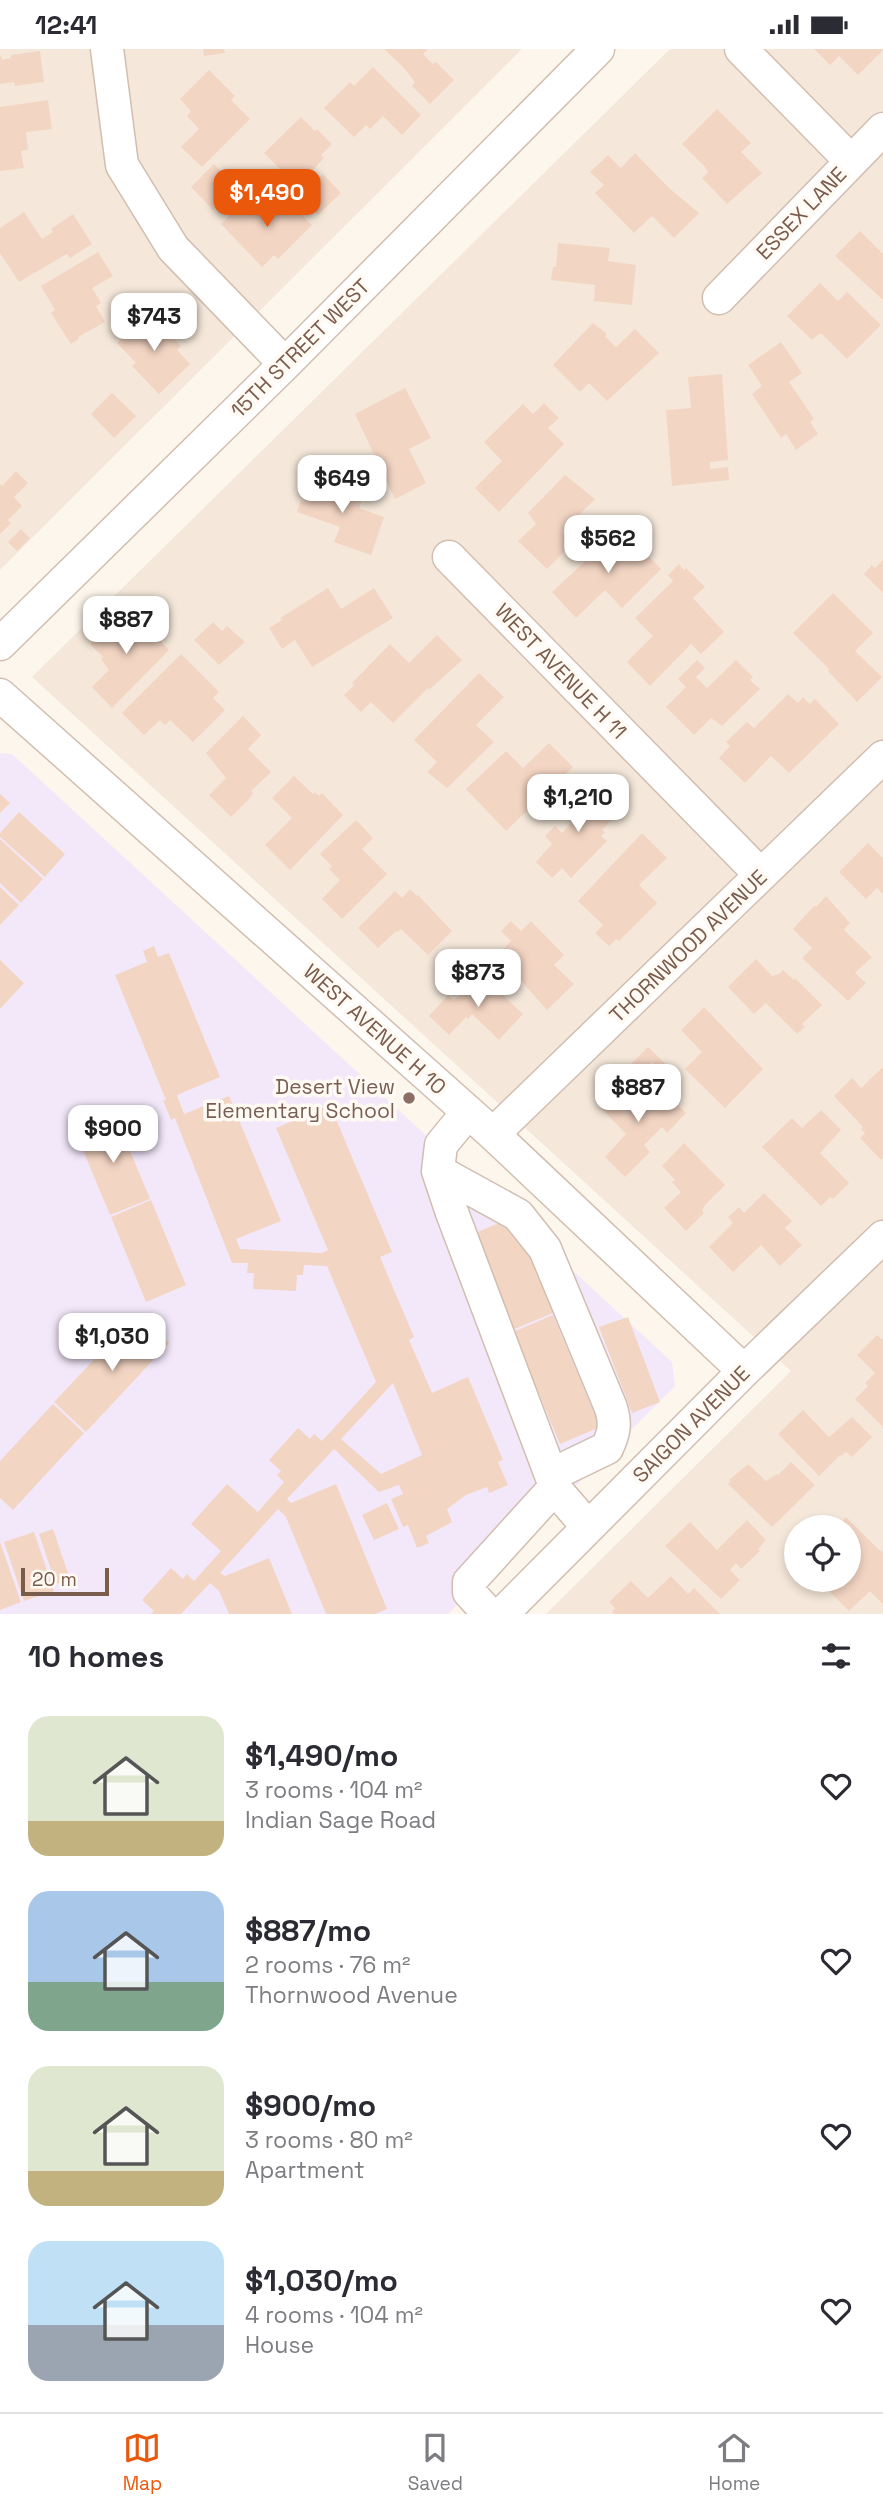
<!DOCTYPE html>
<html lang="en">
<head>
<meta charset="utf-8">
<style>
  body { margin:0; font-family:"Space Grotesk",sans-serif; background:#f2f2f3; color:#2b2b33; height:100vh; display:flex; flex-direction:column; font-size:26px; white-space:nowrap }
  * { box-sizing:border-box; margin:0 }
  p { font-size:23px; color:#7c7c81 }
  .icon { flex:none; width:38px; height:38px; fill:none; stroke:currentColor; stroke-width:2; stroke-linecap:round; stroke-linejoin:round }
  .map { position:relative; height:1565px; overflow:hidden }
  .details { display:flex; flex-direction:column; background:#fff; flex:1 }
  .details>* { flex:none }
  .fabs { position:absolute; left:784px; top:1466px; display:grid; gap:14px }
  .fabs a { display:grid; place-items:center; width:77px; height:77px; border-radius:50%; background:#fff; box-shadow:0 4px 10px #0003; font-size:35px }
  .scale { position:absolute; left:21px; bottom:18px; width:88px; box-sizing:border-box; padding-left:7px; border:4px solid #7a5c4d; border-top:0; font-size:19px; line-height:24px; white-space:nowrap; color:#7a5c4d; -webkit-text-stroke:5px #fffaf3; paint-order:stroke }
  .price { position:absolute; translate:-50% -60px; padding:0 16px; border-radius:14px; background:#fff; color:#222; font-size:23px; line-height:46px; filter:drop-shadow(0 2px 4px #0008) }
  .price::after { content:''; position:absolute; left:50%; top:42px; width:21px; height:16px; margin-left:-10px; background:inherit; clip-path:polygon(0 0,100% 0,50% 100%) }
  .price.active { background:#ea580c; color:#fff }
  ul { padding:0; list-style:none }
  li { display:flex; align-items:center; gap:21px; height:175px; padding:0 28px }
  li span { display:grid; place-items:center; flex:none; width:196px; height:140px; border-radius:21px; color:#555 }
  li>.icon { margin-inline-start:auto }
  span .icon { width:84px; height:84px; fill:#fffc; stroke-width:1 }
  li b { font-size:30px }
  h2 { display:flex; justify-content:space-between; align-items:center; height:84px; padding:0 28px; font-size:30px }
  .status { display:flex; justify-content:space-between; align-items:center; height:49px; padding:0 35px; background:#fff; direction:ltr }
  .status svg { height:19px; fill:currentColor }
  .dock { display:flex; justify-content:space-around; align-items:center; height:98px; border-top:2px solid #e1e1e2; background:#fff; font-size:19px; color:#7c7c81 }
  .dock a { display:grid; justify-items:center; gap:4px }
  .dock .active { color:#ea580c }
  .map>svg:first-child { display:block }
</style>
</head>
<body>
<div class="status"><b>12:41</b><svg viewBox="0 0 49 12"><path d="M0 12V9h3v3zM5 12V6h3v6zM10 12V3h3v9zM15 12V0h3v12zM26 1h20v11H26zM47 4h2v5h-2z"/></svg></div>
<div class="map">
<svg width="883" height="1565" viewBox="0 0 883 1565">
  <rect width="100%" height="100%" fill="#fdf6ec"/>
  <!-- residential -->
  <path fill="#f5e8da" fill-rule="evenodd" d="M 0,0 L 522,0 L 0,521 Z
    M 670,0 L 883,0 L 883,1565 L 546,1565 L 791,1322 L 32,628 ZM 796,1479 L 849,1479 L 849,1531 L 796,1531 Z"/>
  <!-- education -->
  <path fill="#f3e8fa" d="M 0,704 L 12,705 L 672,1313 L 675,1337 L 448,1565 L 0,1565 Z"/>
  <!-- building -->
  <path fill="#f3d5c3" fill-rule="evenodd" d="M 203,0 L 224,0 L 225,4 L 204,7 Z
    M 384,0 L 428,0 L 423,5 L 433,15 L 436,13 L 454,31 L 430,55 L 412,37 L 415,33 L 403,18 Z
    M 814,0 L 883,0 L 883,1 L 858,26 L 839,7 L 830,16 Z
    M 40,2 L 44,33 L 15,37 L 14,33 L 0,35 L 0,5 L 2,11 L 11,9 L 11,6 Z
    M 373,18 L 421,66 L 402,86 L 383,67 L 370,80 L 366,76 L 354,88 L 324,59 L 350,33 L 354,37 Z
    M 209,21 L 235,47 L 231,51 L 250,70 L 202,118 L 181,98 L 199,80 L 187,67 L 191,62 L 180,50 Z
    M 48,51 L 52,80 L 26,83 L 28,101 L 21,102 L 24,119 L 0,122 L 0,58 Z
    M 717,60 L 751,94 L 741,103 L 762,124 L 727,155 L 702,129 L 708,123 L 705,118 L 682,95 Z
    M 301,68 L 315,82 L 317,80 L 332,95 L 321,106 L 324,109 L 313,121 L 320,128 L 323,125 L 341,144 L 318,166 L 301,148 L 303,146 L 291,131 L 264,104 Z
    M 635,104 L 669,139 L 699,164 L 674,189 L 652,167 L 634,184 L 595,144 L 604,136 L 590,123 L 608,106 L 621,119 Z
    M 214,115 L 236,137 L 213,161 L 191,138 Z
    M 281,145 L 312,176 L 278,210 L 274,206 L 262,218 L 221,175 L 246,150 L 262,164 Z
    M 24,163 L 42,190 L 53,183 L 51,180 L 73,165 L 92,195 L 70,209 L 67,205 L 19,233 L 0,204 L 0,179 Z
    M 860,182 L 883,205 L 883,251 L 835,207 Z
    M 558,194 L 610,199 L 608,212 L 636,216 L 632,256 L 594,252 L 595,236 L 551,231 L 553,218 L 556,218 Z
    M 98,203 L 113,227 L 92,239 L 101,254 L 96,257 L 105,273 L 78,288 L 79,290 L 71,295 L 51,264 L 55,261 L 41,237 Z
    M 820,234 L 838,252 L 847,243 L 881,276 L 847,310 L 822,285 L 819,285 L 812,291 L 787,267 Z
    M 148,263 L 181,297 L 177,301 L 190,315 L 159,345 L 132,317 L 136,314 L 117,294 Z
    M 593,274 L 607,285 L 605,287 L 616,298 L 635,280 L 659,304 L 607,352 L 589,334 L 580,343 L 553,316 Z
    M 781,293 L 802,324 L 789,333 L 814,370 L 810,373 L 818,385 L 796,401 L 786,385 L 781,389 L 752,345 L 762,337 L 748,316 Z
    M 722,325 L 728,411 L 710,413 L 710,420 L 728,418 L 729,431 L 672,437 L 666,361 L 691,359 L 688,328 Z
    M 405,339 L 431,389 L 409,400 L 426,434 L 395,450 L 355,365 Z
    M 112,344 L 136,367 L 114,389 L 91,365 Z
    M 544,354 L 559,369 L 548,379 L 564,395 L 499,463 L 475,439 L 502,412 L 484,393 L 523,355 L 533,365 Z
    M 16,422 L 28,434 L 14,448 L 22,457 L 8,471 L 11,474 L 0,485 L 0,435 L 2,437 Z
    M 565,426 L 595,450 L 562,483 L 573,494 L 547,520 L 518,492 L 536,475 L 528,464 Z
    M 313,427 L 363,448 L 359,459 L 384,468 L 371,506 L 334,493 L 340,478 L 297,463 L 301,451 L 304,453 Z
    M 621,479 L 661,520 L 622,559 L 605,541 L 576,569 L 552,543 Z
    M 21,480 L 30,489 L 17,502 L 8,493 Z
    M 883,511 L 883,544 L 864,525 L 872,516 L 875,519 Z
    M 679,515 L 684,521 L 686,519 L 705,538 L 693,549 L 724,583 L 701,605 L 691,595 L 650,637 L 627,613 L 653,587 L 635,569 L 673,532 L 668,526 Z
    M 328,539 L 341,560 L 374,539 L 393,569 L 312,618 L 295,591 L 282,600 L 269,579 L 282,571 L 280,569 Z
    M 833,544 L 873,584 L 855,602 L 882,628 L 857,653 L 828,622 L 829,620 L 793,584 Z
    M 126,560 L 148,582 L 137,596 L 151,582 L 169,601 L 112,659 L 92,638 L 109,621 L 101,610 L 103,608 L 90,595 Z
    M 213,573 L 222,582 L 227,577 L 245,593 L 219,616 L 194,591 Z
    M 437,586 L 462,611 L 429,641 L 428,639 L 393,674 L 371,653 L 361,663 L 344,646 L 354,636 L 352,634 L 390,595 L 409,614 Z
    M 181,605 L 219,643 L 213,649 L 225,661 L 193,693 L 170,671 L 165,676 L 160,671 L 144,686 L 122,664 Z
    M 697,611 L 705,619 L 696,628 L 707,639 L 736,611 L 753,628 L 750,631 L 760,640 L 722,677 L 711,669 L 694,686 L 666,658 L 686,638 L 678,630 Z
    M 479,624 L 504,648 L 476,676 L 494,693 L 447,739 L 427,723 L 437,713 L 414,691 Z
    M 788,645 L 798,654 L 803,648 L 810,655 L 815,650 L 839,675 L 789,724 L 771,707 L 745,734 L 719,709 L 730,697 L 726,693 L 747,673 L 754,679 Z
    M 243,667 L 261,686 L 248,700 L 271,723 L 251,742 L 253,744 L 250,749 L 231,768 L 209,746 L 226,729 L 206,704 Z
    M 549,694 L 573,718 L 506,782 L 466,740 L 506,702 L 523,719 Z
    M 294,727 L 313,745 L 315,743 L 319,747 L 322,744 L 343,766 L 290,821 L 265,796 L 292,769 L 272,749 Z
    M 589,735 L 618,764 L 602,781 L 605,784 L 601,787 L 607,792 L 571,829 L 562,819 L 552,829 L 536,813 L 552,795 L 545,787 L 555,777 L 562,784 L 572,773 L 562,763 Z
    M 0,745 L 10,754 L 0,764 Z
    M 19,763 L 65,805 L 45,828 L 0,788 L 0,784 Z
    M 356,771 L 373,789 L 362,800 L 387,825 L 342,870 L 322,850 L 340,831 L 329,820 L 332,817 L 320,805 Z
    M 642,784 L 667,809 L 639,836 L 657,854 L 619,892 L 616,890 L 609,897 L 595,884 L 603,876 L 578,852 Z
    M 0,790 L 43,830 L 21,854 L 0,834 Z
    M 868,794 L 883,809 L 883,845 L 877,839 L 866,850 L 839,823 Z
    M 0,838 L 19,856 L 0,876 Z
    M 410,840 L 417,847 L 418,846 L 452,882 L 428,906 L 401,880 L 398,883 L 396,882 L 378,899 L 358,879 L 395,842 L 402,849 Z
    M 826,847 L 850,874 L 844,881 L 872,908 L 855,924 L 866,934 L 848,952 L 802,909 L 812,899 L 793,880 L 815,856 L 816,858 Z
    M 511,872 L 521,882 L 531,872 L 564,906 L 554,916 L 574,935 L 547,961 L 498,906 L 511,892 L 501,882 Z
    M 154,897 L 158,908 L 169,904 L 220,1028 L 177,1046 L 184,1065 L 229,1047 L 281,1172 L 236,1190 L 240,1200 L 322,1204 L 328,1201 L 276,1079 L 330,1056 L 392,1203 L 380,1208 L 414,1288 L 409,1291 L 432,1344 L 468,1328 L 503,1411 L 498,1413 L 508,1436 L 489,1444 L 487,1438 L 466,1446 L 447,1460 L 452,1473 L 426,1487 L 429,1494 L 417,1499 L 408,1476 L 403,1478 L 391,1450 L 403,1445 L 399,1436 L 379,1443 L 334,1400 L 287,1450 L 291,1454 L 336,1435 L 387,1560 L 375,1565 L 326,1565 L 286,1468 L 278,1460 L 220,1524 L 225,1527 L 269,1509 L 292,1565 L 229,1565 L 219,1542 L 210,1534 L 181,1565 L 151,1565 L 154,1562 L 142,1551 L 171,1519 L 183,1530 L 187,1525 L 194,1532 L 221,1502 L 191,1475 L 227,1435 L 258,1463 L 284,1433 L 277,1426 L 281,1422 L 269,1411 L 298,1379 L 310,1390 L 314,1385 L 322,1392 L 376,1333 L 327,1217 L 304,1216 L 303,1226 L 297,1226 L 296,1242 L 253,1240 L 254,1224 L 247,1224 L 248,1214 L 232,1214 L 175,1069 L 171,1071 L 163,1051 L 166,1051 L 115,926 L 147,913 L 143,902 ZM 393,1334 L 422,1406 L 381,1425 L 341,1390 Z
    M 756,910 L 772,927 L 779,925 L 783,921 L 794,931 L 795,929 L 822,956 L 802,975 L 805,978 L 797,985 L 766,954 L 754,965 L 728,938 Z
    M 0,911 L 24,934 L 0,960 Z
    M 480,925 L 523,965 L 499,991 L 472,965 L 468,970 L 466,968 L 449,986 L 429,967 L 448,946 L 454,951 L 458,948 Z
    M 704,958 L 763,1020 L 725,1059 L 685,1020 L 702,1003 L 681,981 Z
    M 648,998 L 672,1021 L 666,1027 L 652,1013 L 631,1034 L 621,1025 Z
    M 883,1018 L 883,1109 L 881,1111 L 860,1089 L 865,1084 L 861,1080 L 863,1078 L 834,1047 L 852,1029 L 861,1039 Z
    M 623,1033 L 646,1056 L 662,1040 L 686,1064 L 667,1084 L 662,1078 L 644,1096 L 650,1103 L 625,1128 L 605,1108 L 626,1085 L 599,1057 Z
    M 821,1061 L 841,1081 L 820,1104 L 849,1134 L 833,1150 L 830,1148 L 821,1157 L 762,1098 L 792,1069 L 802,1079 Z
    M 115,1065 L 150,1150 L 110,1166 L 75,1082 Z
    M 684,1094 L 725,1136 L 705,1156 L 702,1162 L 704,1164 L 686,1182 L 664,1159 L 681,1143 L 672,1133 L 675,1131 L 662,1117 Z
    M 764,1144 L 792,1172 L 785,1179 L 802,1196 L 780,1217 L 761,1196 L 733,1223 L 709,1198 L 733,1174 L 728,1168 L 739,1158 L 744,1164 Z
    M 151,1151 L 186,1236 L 146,1253 L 111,1168 Z
    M 513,1168 L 553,1264 L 512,1281 L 473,1185 Z
    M 138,1264 L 169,1294 L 86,1383 L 54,1353 Z
    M 553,1266 L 600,1378 L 560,1395 L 513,1283 Z
    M 628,1268 L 660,1353 L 632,1364 L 599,1278 Z
    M 877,1286 L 883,1291 L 883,1378 L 855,1350 L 868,1337 L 865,1334 L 875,1324 L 857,1306 Z
    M 53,1355 L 84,1384 L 13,1461 L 0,1449 L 0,1412 Z
    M 803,1361 L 829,1388 L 852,1368 L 872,1388 L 852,1408 L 846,1403 L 841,1407 L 840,1406 L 819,1427 L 778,1385 Z
    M 791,1413 L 815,1436 L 772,1478 L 728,1435 L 730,1433 L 729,1431 L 748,1415 L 766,1432 L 777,1425 L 778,1426 Z
    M 387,1454 L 399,1480 L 374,1491 L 362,1466 Z
    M 846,1468 L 879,1501 L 883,1503 L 883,1555 L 870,1542 L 849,1562 L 826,1539 L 834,1531 L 849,1531 L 849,1500 L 853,1496 L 849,1492 L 849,1479 L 836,1479 Z
    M 747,1471 L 766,1491 L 758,1500 L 760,1502 L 741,1520 L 736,1514 L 730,1521 L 740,1531 L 721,1550 L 665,1497 L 690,1473 L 717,1501 Z
    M 53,1480 L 70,1530 L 56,1535 L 39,1485 Z
    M 34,1483 L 54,1542 L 24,1552 L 4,1493 Z
    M 0,1493 L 21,1553 L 0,1561 Z
    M 671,1527 L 688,1545 L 694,1539 L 720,1565 L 614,1565 L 612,1563 L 615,1559 L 609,1553 L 631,1532 L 648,1549 Z"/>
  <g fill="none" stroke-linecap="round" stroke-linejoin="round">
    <defs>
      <path id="minor" d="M 107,0 L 122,116 L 173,199 L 285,315
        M 741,0 L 851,112
        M 719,249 L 883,80
        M 449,508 L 761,826
        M 0,595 L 285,315 L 598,0
        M 0,646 L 493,1085 L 744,1322
        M 468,1063 L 441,1096 L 438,1122 L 451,1161 L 557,1442 L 588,1478
        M 493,1085 L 883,708
        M 438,1122 L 518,1166 L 545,1200 L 611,1359 C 616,1375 614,1384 607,1399 L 551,1426
        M 489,1565 L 469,1543 L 469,1533 L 548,1446 L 557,1442
        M 502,1565 L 744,1322 L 883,1188"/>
    </defs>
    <!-- minor casing -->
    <use href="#minor" stroke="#d1beb0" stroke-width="35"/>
    <!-- minor -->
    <use href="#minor" stroke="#fff" stroke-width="32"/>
  </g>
  <!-- markers -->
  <circle fill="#8d6e63" stroke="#fffaf3" stroke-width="2.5" cx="409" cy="1049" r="7"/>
  <g text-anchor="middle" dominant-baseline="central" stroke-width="7" stroke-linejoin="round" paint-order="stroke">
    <!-- street labels -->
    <g font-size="21" fill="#7a5c4d" stroke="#fffaf3">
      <text transform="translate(801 164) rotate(-46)">ESSEX LANE</text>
      <text transform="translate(300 299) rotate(-45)">15TH STREET WEST</text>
      <text transform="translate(561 622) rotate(46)">WEST AVENUE H 11</text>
      <text transform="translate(688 897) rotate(-44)">THORNWOOD AVENUE</text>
      <text transform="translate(375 980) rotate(42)">WEST AVENUE H 10</text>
      <text transform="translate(691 1375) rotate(-45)">SAIGON AVENUE</text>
    </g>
    <!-- education labels -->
    <g font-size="21" fill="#785e54" stroke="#fffaf3" text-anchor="end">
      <text x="395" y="1037">Desert View<tspan x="395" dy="24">Elementary School</tspan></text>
    </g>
  </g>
</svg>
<div class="fabs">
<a><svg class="icon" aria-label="locate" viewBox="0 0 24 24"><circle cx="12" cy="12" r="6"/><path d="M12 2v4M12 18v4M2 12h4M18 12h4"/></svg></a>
</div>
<div class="scale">20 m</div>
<b class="price active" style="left:267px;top:180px">$1,490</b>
<b class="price" style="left:154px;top:304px">$743</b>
<b class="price" style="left:342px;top:466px">$649</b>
<b class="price" style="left:608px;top:526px">$562</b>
<b class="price" style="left:126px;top:607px">$887</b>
<b class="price" style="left:578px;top:785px">$1,210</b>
<b class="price" style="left:478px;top:960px">$873</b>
<b class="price" style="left:638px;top:1075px">$887</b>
<b class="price" style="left:113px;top:1116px">$900</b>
<b class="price" style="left:112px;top:1324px">$1,030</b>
</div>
<section class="details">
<h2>10 homes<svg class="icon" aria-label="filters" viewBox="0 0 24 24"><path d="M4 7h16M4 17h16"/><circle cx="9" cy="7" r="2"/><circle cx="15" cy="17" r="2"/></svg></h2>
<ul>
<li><span style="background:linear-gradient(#dfe7d0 75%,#c2b280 0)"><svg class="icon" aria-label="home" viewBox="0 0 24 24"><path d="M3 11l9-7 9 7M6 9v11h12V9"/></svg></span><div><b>$1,490/mo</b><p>3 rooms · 104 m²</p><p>Indian Sage Road</p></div><svg class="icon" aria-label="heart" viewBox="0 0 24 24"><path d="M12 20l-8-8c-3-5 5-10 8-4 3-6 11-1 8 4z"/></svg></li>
<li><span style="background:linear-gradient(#a9c7e8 65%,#7fa58c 0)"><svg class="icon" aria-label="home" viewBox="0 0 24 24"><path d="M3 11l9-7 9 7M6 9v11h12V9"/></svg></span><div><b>$887/mo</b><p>2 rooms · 76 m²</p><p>Thornwood Avenue</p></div><svg class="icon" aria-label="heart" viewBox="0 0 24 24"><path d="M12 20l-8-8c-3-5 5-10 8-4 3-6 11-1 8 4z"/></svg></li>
<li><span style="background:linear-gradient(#dfe7d0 75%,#c2b280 0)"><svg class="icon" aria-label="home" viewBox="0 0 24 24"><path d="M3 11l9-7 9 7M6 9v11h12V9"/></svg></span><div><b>$900/mo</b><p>3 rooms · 80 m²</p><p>Apartment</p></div><svg class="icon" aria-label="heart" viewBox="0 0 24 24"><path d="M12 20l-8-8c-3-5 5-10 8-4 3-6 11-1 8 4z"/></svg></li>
<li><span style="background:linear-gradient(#bfe0f5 60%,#9aa5b1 0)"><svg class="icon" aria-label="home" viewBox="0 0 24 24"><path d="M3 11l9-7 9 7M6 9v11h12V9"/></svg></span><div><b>$1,030/mo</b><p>4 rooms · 104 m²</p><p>House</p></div><svg class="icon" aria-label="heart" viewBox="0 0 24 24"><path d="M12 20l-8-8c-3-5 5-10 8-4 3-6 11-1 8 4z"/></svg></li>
</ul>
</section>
<nav class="dock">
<a class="active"><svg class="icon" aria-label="map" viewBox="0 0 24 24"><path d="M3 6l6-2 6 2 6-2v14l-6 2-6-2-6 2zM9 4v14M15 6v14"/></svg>Map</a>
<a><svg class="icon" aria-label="saved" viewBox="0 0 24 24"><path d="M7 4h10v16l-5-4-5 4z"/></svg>Saved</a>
<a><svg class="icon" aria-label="home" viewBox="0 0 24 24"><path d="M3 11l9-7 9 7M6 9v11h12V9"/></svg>Home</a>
</nav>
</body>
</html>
